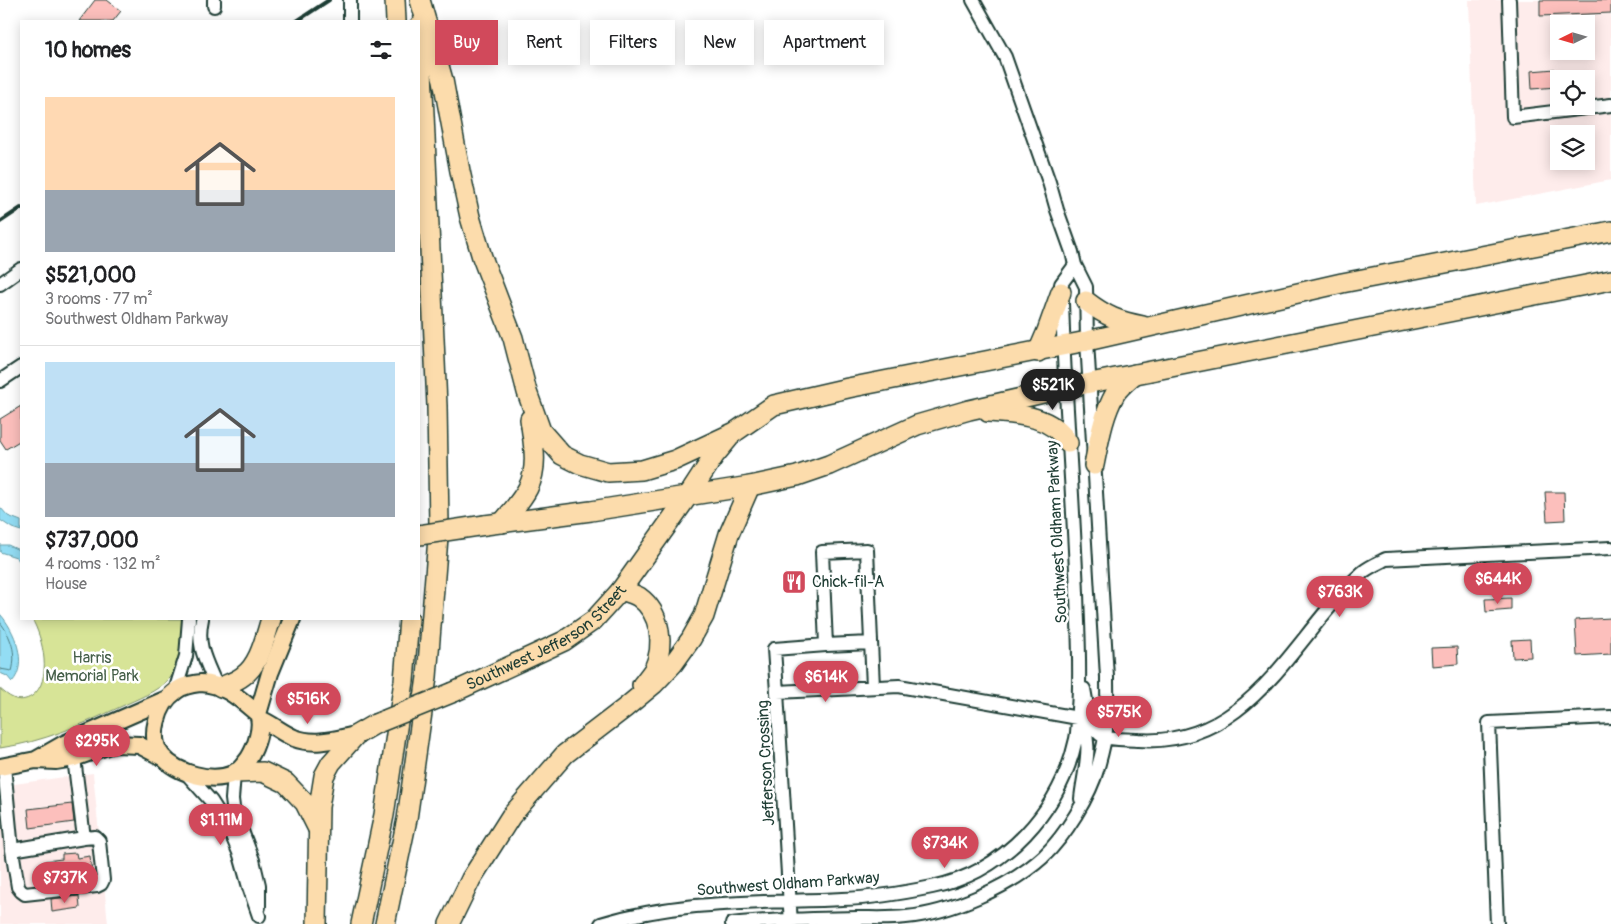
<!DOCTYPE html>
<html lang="en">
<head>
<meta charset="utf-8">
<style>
  body { margin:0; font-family:Pangolin,sans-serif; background:#f2f2f2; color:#202124; height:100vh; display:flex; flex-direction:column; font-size:19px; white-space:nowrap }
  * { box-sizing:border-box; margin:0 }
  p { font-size:16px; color:#757577 }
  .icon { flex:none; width:28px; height:28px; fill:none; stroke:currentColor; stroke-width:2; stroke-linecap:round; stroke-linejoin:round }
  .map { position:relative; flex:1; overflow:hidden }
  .sheet { position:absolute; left:20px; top:20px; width:400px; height:600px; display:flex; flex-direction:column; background:#fff; border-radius:0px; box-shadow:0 2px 12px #0003 }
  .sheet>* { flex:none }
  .guide { position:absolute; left:435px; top:20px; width:475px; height:45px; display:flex; gap:10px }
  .needle { width:32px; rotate:265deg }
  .controls { position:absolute; left:1550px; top:15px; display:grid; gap:10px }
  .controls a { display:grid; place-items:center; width:45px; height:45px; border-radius:0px; background:#fff; box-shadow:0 2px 12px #0003; font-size:25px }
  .price { position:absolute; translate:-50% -42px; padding:0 11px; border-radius:18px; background:#d1495b; color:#fff; font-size:16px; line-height:32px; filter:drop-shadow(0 1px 2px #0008) }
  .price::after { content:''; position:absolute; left:50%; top:30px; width:15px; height:11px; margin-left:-8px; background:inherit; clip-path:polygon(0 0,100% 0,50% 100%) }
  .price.on { background:#222; color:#fff }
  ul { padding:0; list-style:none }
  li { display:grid; align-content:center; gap:10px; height:265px; padding:0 25px }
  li+li { border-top:1px solid #e0e0e0 }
  li span { display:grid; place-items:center; height:155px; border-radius:0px; color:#555 }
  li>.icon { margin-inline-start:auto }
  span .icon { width:90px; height:90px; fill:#fffc; stroke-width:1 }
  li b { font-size:21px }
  h2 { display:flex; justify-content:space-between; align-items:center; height:60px; padding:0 25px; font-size:21px }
  .pill { padding:0 18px; border-radius:0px; background:#fff; box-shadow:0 2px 12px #0003; font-size:18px; line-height:45px }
  .pill.on { background:#d1495b; color:#fff }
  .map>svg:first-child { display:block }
</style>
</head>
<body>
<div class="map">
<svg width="1611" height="924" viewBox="0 0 1611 924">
  <rect width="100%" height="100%" fill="#fff"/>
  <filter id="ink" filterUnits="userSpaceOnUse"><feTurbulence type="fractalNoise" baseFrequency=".02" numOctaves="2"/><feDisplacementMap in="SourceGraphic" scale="10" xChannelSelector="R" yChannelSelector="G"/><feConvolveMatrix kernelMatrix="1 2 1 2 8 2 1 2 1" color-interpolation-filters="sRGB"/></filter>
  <g filter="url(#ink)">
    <!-- built -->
    <path fill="#feeceb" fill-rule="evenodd" d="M 1469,0 L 1611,0 L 1611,180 L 1476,206 ZM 1559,24 L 1586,24 L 1586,51 L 1559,51 ZM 1559,79 L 1586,79 L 1586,106 L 1559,106 ZM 1559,134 L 1586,134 L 1586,161 L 1559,161 Z
      M 93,773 L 108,924 L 0,924 L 0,786 Z"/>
    <!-- green -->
    <path fill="#d7e497" stroke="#7b9066" d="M 32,619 L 183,619 C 182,638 183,663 170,678 C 157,692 137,699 120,707 C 81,725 43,742 0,748 L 0,689 C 4,692 8,696 13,698 C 19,701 26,700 32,696 C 53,681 43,638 32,619 Z"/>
    <!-- water -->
    <path fill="#93ddf4" stroke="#659da7" d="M 0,507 L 8,516 L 21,521 L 21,531 L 12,528 L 0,520 Z
      M 0,545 L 8,545 L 21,551 L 21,563 L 16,557 L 0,552 Z
      M 0,614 C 14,629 29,664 12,682 L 7,676 L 0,673 Z"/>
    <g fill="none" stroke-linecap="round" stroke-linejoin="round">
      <!-- shore -->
      <path stroke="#4d7d81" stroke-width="1" d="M 0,622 C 11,636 17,654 12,671 L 0,669"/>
    </g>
    <!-- building -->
    <path fill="#fcbfbc" stroke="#1f3d34" d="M 95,0 L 107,0 L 121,11 L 113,21 L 79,21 Z
      M 1540,0 L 1611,0 L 1611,13 L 1540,16 Z
      M 1555,69 L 1556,87 L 1532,89 L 1531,71 Z
      M 21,406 L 21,440 L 6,449 L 0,440 L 0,419 Z
      M 1545,492 L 1564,492 L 1565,520 L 1547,521 Z
      M 1511,598 L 1511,610 L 1486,612 L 1485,599 Z
      M 1611,618 L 1611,654 L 1577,656 L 1575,620 Z
      M 1530,639 L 1531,657 L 1513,658 L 1512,640 Z
      M 1457,647 L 1458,664 L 1432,666 L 1431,648 Z
      M 72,804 L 74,822 L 30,828 L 28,809 Z
      M 76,853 L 77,858 L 90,856 L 92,874 L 76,876 L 77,880 L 49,883 L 45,861 L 62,859 L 62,854 Z
      M 79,896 L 80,908 L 52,912 L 51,899 Z"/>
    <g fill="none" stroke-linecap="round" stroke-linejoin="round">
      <defs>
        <path id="minor" d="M 214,0 L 214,6
          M 350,0 L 350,21
          M 1509,0 L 1513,117 L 1611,105
          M 0,284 L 21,269
          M 0,381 L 21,367
          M 202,619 C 196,646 206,661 216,685
          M 871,643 L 826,645 L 822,552 L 867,550 L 873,687
          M 1084,689 C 1087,704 1089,730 1104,737 C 1112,740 1130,739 1138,740 C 1252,748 1292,636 1363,572 C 1369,567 1378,563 1386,559 L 1611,548
          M 175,691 L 186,656 L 189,619
          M 777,692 L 774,649 L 826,645
          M 4,766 L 12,850 L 84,838 L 74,758
          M 185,772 L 211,801 L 230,831 L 240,855 L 249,887 L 259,916
          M 234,774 L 232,799 L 233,807 L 253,860 L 259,885 L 259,907
          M 12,850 L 18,887 L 21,891 L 25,894 L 97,886 L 101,884 L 103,880 L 99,841 L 95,837 L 84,838
          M 601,924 C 679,900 761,903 842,899 C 872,898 903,893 932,887 C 1004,873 1061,810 1076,739 C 1078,730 1078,719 1078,709 C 1081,670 1078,632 1077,593 C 1074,520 1069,448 1065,375 C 1063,345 1063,315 1061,284 L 1075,265
          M 732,924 C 773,919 815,919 857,918 C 873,918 890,919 906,917 C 950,913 1010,887 1043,857 C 1065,836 1090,796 1098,767 C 1101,756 1105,742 1106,730 C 1108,713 1107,695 1107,677 L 1087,341 L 1086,287 L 1075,265 L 1072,252 L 1057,210 L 1049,182 L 1005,57 L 973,0
          M 791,924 L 777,692 L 899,686 L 1078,718 C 1096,740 1083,774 1081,799
          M 1497,924 L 1489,723 L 1611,717"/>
        <path id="major" d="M 201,683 C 225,684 241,700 258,714 C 263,726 256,747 249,758 C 245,763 239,772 233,774 C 212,783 177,774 162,756 C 147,738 158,703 176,691 C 183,685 193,684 201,683 Z
          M 258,714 L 270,673 L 292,619
          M 260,719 C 272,724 282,733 294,738 C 315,746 336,739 356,735
          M 36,760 L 64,744 L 167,699
          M 0,767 L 36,760 L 56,761 L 74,758 L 107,746 L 116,744 L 139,745 L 162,757"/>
        <g id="highway">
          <path d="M 395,0 L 396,21"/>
          <path d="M 420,0 L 443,80 L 460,171 L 470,217 L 482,257 L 513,338 L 527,392 L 541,431 L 562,455 L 580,464 L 608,472 L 642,470 L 675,460 L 735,432 L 774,405 L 848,388 L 1087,341 L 1342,283 L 1611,231"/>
          <path d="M 1086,301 C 1107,317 1118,321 1143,326"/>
          <path d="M 1038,352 L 1047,331 L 1061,292"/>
          <path d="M 988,412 C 1017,414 1052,415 1068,443"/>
          <path d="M 1094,465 C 1099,441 1103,415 1115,394 C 1120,386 1128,380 1135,374"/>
          <path d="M 502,523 C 511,512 522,500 528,488 C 539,466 533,442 530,419"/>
          <path d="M 485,525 L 591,511 L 750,486 L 797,476 L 829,465 L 917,425 L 969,410 L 1065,388 L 1611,280"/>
          <path d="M 621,590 C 627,592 634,594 639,597 C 661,613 665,645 654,669 C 651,674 646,680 642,685"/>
          <path d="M 221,687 C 228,684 237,681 243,676 C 260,664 265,637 271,619"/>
          <path id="s1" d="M 454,692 L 564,641 L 594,620 L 621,590 L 688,496 L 714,456 L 729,438"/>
          <path d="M 236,773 L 263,772 L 286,783 L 305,803 L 318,829"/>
          <path d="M 317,924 L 319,807 L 324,776 L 331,763 L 356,735 L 375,724"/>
          <path d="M 361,924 L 384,815 L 404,681 L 409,619"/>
          <path d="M 385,924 L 407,819 L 427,677 L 439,525 L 437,406 L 420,25"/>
          <path d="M 449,924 L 471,879 L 511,816 L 565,754 L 625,708 L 654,684 L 673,664 L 691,639 L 704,616 L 729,534 L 750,486"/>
        </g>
      </defs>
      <!-- minor casing -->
      <use href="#minor" stroke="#1f3d34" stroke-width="16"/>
      <!-- major casing -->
      <use href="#major" stroke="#1f3d34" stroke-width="20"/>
      <!-- highway casing -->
      <use href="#highway" stroke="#1f3d34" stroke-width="22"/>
      <!-- minor -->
      <use href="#minor" stroke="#fff" stroke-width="12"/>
      <!-- major -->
      <use href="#major" stroke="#fcdcac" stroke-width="16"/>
      <!-- highway -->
      <use href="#highway" stroke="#fcdcac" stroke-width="19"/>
      <!-- rail -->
      <path stroke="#1f3d34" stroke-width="4" d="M 297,21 L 329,0
        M 0,222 L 21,208"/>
      <defs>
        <path id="highway-bridge" d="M 419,535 L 485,525
          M 375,724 L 454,692"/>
      </defs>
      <!-- highway-bridge casing -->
      <use href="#highway-bridge" stroke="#1f3d34" stroke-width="22" stroke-linecap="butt"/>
      <!-- highway-bridge -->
      <use href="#highway-bridge" stroke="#fcdcac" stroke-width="19"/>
    </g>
  </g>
  <!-- icons -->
  <defs>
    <symbol id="restaurant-square" viewBox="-11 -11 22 22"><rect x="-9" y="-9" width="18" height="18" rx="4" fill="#d1495b" stroke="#fff"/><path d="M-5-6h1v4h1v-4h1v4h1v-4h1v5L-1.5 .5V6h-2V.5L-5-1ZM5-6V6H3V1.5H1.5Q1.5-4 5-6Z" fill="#fff"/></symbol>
  </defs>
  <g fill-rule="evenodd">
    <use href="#restaurant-square" x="780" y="568" width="28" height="28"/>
  </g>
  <g text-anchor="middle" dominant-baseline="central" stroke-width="5" stroke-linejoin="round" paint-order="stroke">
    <!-- street labels -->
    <g font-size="16" fill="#1f3d34" stroke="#fff">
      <text transform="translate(1057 532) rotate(-93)">Southwest Oldham Parkway</text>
      <text stroke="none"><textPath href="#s1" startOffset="108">Southwest Jefferson Street</textPath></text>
      <text transform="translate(766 763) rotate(-93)">Jefferson Crossing</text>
      <text transform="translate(788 884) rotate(-4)">Southwest Oldham Parkway</text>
    </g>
    <!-- poi labels -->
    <g font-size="16" fill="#1f3d34" stroke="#fff" text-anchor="start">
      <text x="812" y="582">Chick-fil-A</text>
    </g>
    <!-- park labels -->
    <g font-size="16" fill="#445e48" stroke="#fff">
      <text x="92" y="658">Harris<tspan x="92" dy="18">Memorial Park</tspan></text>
    </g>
  </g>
</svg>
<div class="controls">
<a><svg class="needle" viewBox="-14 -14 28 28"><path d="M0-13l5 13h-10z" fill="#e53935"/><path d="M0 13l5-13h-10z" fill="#757577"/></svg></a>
<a><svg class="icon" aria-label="locate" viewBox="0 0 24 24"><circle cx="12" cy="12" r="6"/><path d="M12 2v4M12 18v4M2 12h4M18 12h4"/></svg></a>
<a><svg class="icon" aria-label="layers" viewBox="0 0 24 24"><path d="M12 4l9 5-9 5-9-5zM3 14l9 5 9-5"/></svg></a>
</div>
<b class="price on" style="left:1053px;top:411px">$521K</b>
<b class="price" style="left:1498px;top:605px">$644K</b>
<b class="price" style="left:1340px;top:618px">$763K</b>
<b class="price" style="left:826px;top:703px">$614K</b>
<b class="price" style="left:308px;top:725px">$516K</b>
<b class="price" style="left:1119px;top:738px">$575K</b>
<b class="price" style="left:97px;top:767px">$295K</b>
<b class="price" style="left:221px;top:846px">$1.11M</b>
<b class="price" style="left:945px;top:869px">$734K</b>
<b class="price" style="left:65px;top:904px">$737K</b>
<div class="guide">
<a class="pill on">Buy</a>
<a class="pill">Rent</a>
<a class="pill">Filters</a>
<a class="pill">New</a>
<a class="pill">Apartment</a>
</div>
<section class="sheet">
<h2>10 homes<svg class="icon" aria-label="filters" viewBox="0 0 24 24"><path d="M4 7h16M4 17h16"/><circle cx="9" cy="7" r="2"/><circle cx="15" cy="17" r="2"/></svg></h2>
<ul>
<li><span style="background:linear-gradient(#ffd9b3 60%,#9aa5b1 0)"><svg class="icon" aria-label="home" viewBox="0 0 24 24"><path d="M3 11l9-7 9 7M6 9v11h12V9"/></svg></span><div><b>$521,000</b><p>3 rooms · 77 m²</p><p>Southwest Oldham Parkway</p></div></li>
<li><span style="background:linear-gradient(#bfe0f5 65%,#9aa5b1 0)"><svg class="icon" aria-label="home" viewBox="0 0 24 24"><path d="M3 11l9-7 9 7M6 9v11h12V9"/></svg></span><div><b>$737,000</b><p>4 rooms · 132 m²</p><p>House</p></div></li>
</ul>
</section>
</div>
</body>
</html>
